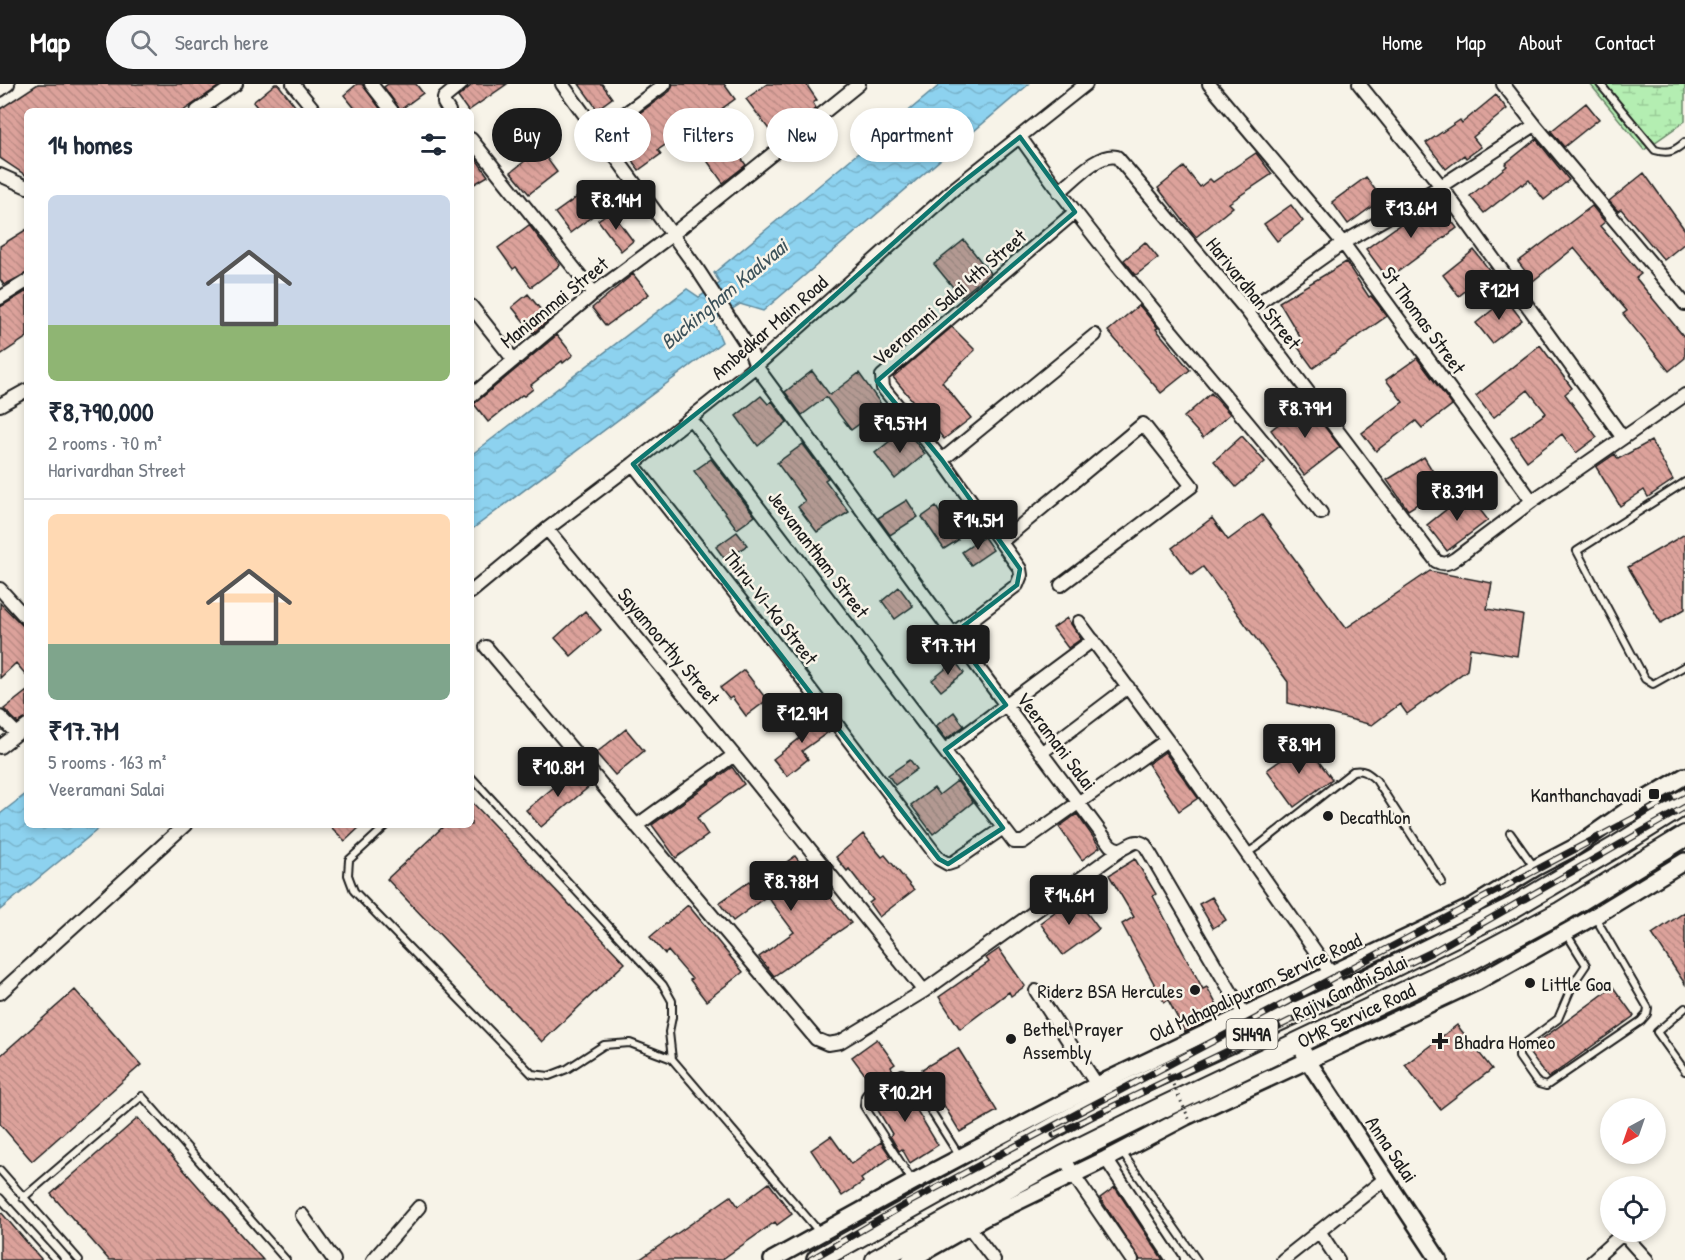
<!DOCTYPE html>
<html lang="en">
<head>
<meta charset="utf-8">
<style>
  body { margin:0; font-family:"Patrick Hand",sans-serif; background:#f6f6f7; color:#1f2937; height:100vh; display:flex; flex-direction:column; font-size:22px; white-space:nowrap }
  * { box-sizing:border-box; margin:0 }
  p { font-size:20px; color:#747a83 }
  .icon { flex:none; width:33px; height:33px; fill:none; stroke:currentColor; stroke-width:2; stroke-linecap:round; stroke-linejoin:round }
  .map { position:relative; flex:1; overflow:hidden }
  .side { position:absolute; left:24px; top:24px; width:450px; height:720px; display:flex; flex-direction:column; background:#fff; border-radius:9px; box-shadow:0 3px 9px #0003 }
  .side>* { flex:none }
  .banner { position:absolute; left:492px; top:24px; width:570px; height:54px; display:flex; gap:12px }
  .needle { width:39px; rotate:220deg }
  .tools { position:absolute; left:1600px; top:1014px; display:grid; gap:12px }
  .tools a { display:grid; place-items:center; width:66px; height:66px; border-radius:50%; background:#fff; box-shadow:0 3px 9px #0003; font-size:30px }
  .price { position:absolute; translate:-50% -51px; padding:0 14px; border-radius:6px; background:#1c1c1c; color:#fff; font-size:20px; line-height:39px; filter:drop-shadow(0 2px 3px #0008) }
  .price::after { content:''; position:absolute; left:50%; top:36px; width:18px; height:14px; margin-left:-9px; background:inherit; clip-path:polygon(0 0,100% 0,50% 100%) }
  .price.current { background:#222; color:#fff }
  ul { padding:0; list-style:none }
  li { display:grid; align-content:center; gap:12px; height:318px; padding:0 24px }
  li+li { border-top:2px solid #e0e1e3 }
  li span { display:grid; place-items:center; height:186px; border-radius:9px; color:#555 }
  li>.icon { margin-inline-start:auto }
  span .icon { width:108px; height:108px; fill:#fffc; stroke-width:1 }
  li b { font-size:26px }
  h2 { display:flex; justify-content:space-between; align-items:center; height:72px; padding:0 24px; font-size:26px }
  .tag { padding:0 21px; border-radius:27px; background:#fff; box-shadow:0 3px 9px #0003; font-size:21px; line-height:54px }
  .tag.current { background:#1c1c1c; color:#fff }
  header { display:flex; align-items:center; gap:36px; box-sizing:border-box; height:84px; padding:0 30px; background:#1c1c1c; color:#fff }
  header strong { font-size:28px }
  nav { display:flex; gap:33px; margin-inline-start:auto; font-size:21px }
  .search { width:420px; height:54px; background:#f6f6f7; display:flex; align-items:center; gap:15px; box-sizing:border-box; padding:0 21px; border-radius:33px; color:#747a83; font-size:22px }
  .map>svg:first-child { display:block }
</style>
</head>
<body>
<header>
<strong>Map</strong>
<div class="search"><svg class="icon" aria-label="search" viewBox="0 0 24 24"><circle cx="10" cy="10" r="6"/><path d="M15 15l6 6"/></svg>Search here</div>
<nav><a>Home</a><a>Map</a><a>About</a><a>Contact</a></nav>
</header>
<div class="map">
<svg width="1685" height="1176" viewBox="0 0 1685 1176">
  <defs>
    <pattern id="wetland-marsh" width="20" height="14" patternUnits="userSpaceOnUse" patternTransform="scale(1.5)"><rect width="20" height="14" fill="#b4eeb2"/><path d="M1 5h8M5 5V1M11 12h8M15 12V8" fill="none" stroke="#9acc98"/></pattern>
    <pattern id="water-waves" width="16" height="10" patternUnits="userSpaceOnUse" patternTransform="scale(1.5)"><rect width="16" height="10" fill="#8dd2ef"/><path d="M0 5q4-4 8 0t8 0" fill="none" stroke="#79b4cc"/></pattern>
    <pattern id="building-back-hatch" width="6" height="6" patternUnits="userSpaceOnUse" patternTransform="scale(1.5)"><rect width="6" height="6" fill="#dca29b"/><path d="M-1 5l2 2M0 0l6 6M5-1l2 2" fill="none" stroke="#bc8b85"/></pattern>
  </defs>
  <rect width="100%" height="100%" fill="#f7f3e8"/>
  <filter id="ink" filterUnits="userSpaceOnUse"><feTurbulence type="fractalNoise" baseFrequency=".0167" numOctaves="2"/><feDisplacementMap in="SourceGraphic" scale="12" xChannelSelector="R" yChannelSelector="G"/><feConvolveMatrix kernelMatrix="1 2 1 2 8 2 1 2 1" color-interpolation-filters="sRGB"/></filter>
  <g filter="url(#ink)">
    <!-- wetland -->
    <path fill="url(#wetland-marsh)" stroke="#688567" stroke-width="1.5" d="M 1590,0 L 1685,0 L 1685,37 L 1644,66 Z"/>
    <!-- water -->
    <path fill="url(#water-waves)" stroke="#60899b" stroke-width="1.5" d="M 941,0 L 1029,0 L 763,227 L 740,220 L 713,237 L 722,258 L 471,446 L 471,371 L 687,205 L 699,213 L 720,199 L 714,189 Z
      M 27,709 L 27,741 L 103,741 L 0,826 L 0,730 Z"/>
    <!-- building -->
    <path fill="url(#building-back-hatch)" stroke="#1c1c1c" stroke-width="1.5" d="M 38,0 L 222,0 L 183,27 L 27,27 L 27,92 L 0,74 L 0,25 Z
      M 275,0 L 278,0 L 299,27 L 260,27 L 253,18 Z
      M 357,0 L 362,0 L 382,27 L 357,27 L 344,11 Z
      M 388,0 L 416,0 L 423,9 L 400,26 L 384,3 Z
      M 473,0 L 507,0 L 468,27 L 458,13 Z
      M 579,0 L 602,0 L 612,14 L 597,25 Z
      M 673,0 L 724,0 L 735,15 L 712,32 L 746,81 L 723,99 L 686,47 L 658,66 L 661,70 L 639,86 L 612,49 L 670,7 Z
      M 767,0 L 806,0 L 817,16 L 813,19 L 816,24 L 777,56 L 746,15 Z
      M 1496,11 L 1507,25 L 1473,53 L 1481,63 L 1466,74 L 1464,71 L 1446,85 L 1426,59 L 1460,36 L 1462,39 Z
      M 1586,19 L 1599,35 L 1564,63 L 1551,47 Z
      M 1536,55 L 1569,96 L 1544,116 L 1529,96 L 1522,101 L 1521,100 L 1484,129 L 1470,112 L 1507,82 L 1505,80 Z
      M 540,65 L 557,88 L 529,110 L 511,88 Z
      M 471,68 L 488,92 L 471,102 Z
      M 1256,69 L 1272,90 L 1229,119 L 1233,123 L 1196,153 L 1158,104 L 1184,83 L 1200,103 L 1210,95 L 1213,98 Z
      M 1644,89 L 1685,146 L 1685,159 L 1664,176 L 1621,125 L 1618,127 L 1609,117 Z
      M 1366,93 L 1382,115 L 1348,140 L 1332,118 Z
      M 580,111 L 595,130 L 570,149 L 555,129 Z
      M 1435,115 L 1457,144 L 1388,195 L 1366,165 Z
      M 1291,121 L 1303,137 L 1277,157 L 1264,140 Z
      M 1592,122 L 1605,138 L 1600,142 L 1641,190 L 1636,194 L 1685,254 L 1685,274 L 1669,287 L 1623,230 L 1627,227 L 1574,164 L 1533,197 L 1518,178 Z
      M 611,127 L 633,157 L 621,167 L 598,136 Z
      M 529,141 L 560,181 L 531,203 L 516,183 L 513,185 L 498,164 Z
      M 27,145 L 27,189 L 4,201 L 0,195 L 0,162 Z
      M 964,156 L 990,189 L 961,213 L 934,180 Z
      M 1145,158 L 1158,174 L 1136,191 L 1124,176 Z
      M 1474,166 L 1490,187 L 1459,212 L 1443,191 Z
      M 1346,178 L 1369,213 L 1371,212 L 1387,232 L 1313,284 L 1297,262 L 1303,258 L 1279,218 Z
      M 633,190 L 649,210 L 606,242 L 592,224 Z
      M 27,207 L 27,253 L 0,271 L 0,223 Z
      M 528,210 L 549,236 L 533,249 L 512,223 Z
      M 1506,215 L 1522,236 L 1492,259 L 1476,239 Z
      M 1139,221 L 1158,244 L 1156,245 L 1190,286 L 1161,309 L 1108,247 Z
      M 952,243 L 975,266 L 942,298 L 971,334 L 944,355 L 893,293 Z
      M 557,251 L 573,271 L 563,279 L 562,277 L 531,301 L 533,305 L 524,312 L 522,311 L 488,338 L 474,320 Z
      M 1540,261 L 1572,304 L 1565,310 L 1597,353 L 1576,369 L 1562,350 L 1527,377 L 1511,354 L 1546,329 L 1528,306 L 1493,334 L 1476,312 Z
      M 1417,274 L 1452,321 L 1422,344 L 1416,337 L 1376,367 L 1362,349 L 1403,318 L 1386,296 Z
      M 812,287 L 830,311 L 859,289 L 883,323 L 851,346 L 826,313 L 802,331 L 785,308 Z
      M 1211,309 L 1230,330 L 1203,354 L 1184,333 Z
      M 761,312 L 768,320 L 772,317 L 787,338 L 758,362 L 736,332 Z
      M 1306,318 L 1340,363 L 1304,391 L 1271,346 Z
      M 905,345 L 925,370 L 895,395 L 875,369 Z
      M 1242,352 L 1265,378 L 1236,403 L 1214,377 Z
      M 1651,357 L 1673,396 L 1648,413 L 1644,406 L 1620,422 L 1596,383 L 1615,370 L 1618,375 Z
      M 803,360 L 828,394 L 825,396 L 849,428 L 817,448 L 798,423 L 805,417 L 777,379 Z
      M 1424,373 L 1443,404 L 1408,426 L 1387,396 Z
      M 711,375 L 755,432 L 737,445 L 694,387 Z
      M 1467,409 L 1488,436 L 1447,467 L 1427,441 Z
      M 907,416 L 918,433 L 890,451 L 878,434 Z
      M 936,423 L 958,456 L 944,465 L 922,433 Z
      M 1262,431 L 1346,544 L 1430,487 L 1492,499 L 1487,525 L 1523,531 L 1517,572 L 1470,564 L 1467,586 L 1407,630 L 1400,620 L 1372,641 L 1288,619 L 1288,598 L 1203,483 L 1192,491 L 1172,464 L 1212,434 L 1228,456 Z
      M 737,448 L 747,461 L 726,477 L 716,463 Z
      M 1685,450 L 1685,525 L 1661,539 L 1628,483 Z
      M 984,453 L 993,466 L 971,481 L 962,468 Z
      M 899,503 L 913,522 L 895,535 L 882,517 Z
      M 0,519 L 27,546 L 27,592 L 16,579 L 0,594 Z
      M 585,527 L 601,546 L 571,572 L 555,554 Z
      M 1067,534 L 1081,555 L 1068,564 L 1053,544 Z
      M 955,577 L 964,589 L 941,607 L 932,596 Z
      M 744,586 L 767,616 L 746,632 L 732,613 L 729,615 L 720,604 Z
      M 27,607 L 27,634 L 18,639 L 4,625 Z
      M 954,628 L 964,642 L 946,655 L 936,642 Z
      M 818,629 L 831,646 L 802,667 L 808,675 L 787,692 L 773,675 L 800,654 L 794,646 Z
      M 626,645 L 644,667 L 615,691 L 596,669 Z
      M 1305,659 L 1332,695 L 1294,723 L 1267,686 Z
      M 1165,668 L 1198,714 L 1179,727 L 1148,680 Z
      M 910,676 L 917,685 L 895,701 L 888,691 Z
      M 732,683 L 744,700 L 697,734 L 708,751 L 676,774 L 652,741 Z
      M 576,685 L 590,702 L 541,743 L 526,726 Z
      M 957,697 L 973,718 L 933,750 L 911,721 L 934,704 L 939,711 Z
      M 471,717 L 625,879 L 542,958 L 387,795 L 445,741 L 471,741 Z
      M 1077,730 L 1100,763 L 1082,776 L 1059,743 Z
      M 329,741 L 362,741 L 345,757 Z
      M 863,750 L 882,773 L 885,771 L 914,806 L 879,833 L 869,819 L 873,816 L 849,785 L 847,787 L 836,773 Z
      M 795,772 L 812,795 L 814,793 L 851,839 L 774,892 L 759,873 L 794,848 L 767,812 L 733,837 L 719,819 L 750,797 L 754,802 Z
      M 1135,775 L 1156,810 L 1153,812 L 1203,905 L 1207,903 L 1222,931 L 1185,948 L 1168,916 L 1164,918 L 1122,840 L 1134,833 L 1109,791 Z
      M 1075,813 L 1099,845 L 1063,871 L 1040,839 Z
      M 1212,813 L 1226,836 L 1213,844 L 1199,820 Z
      M 688,821 L 743,888 L 706,917 L 690,896 L 692,895 L 668,867 L 665,870 L 650,853 Z
      M 1685,828 L 1685,900 L 1652,850 Z
      M 999,865 L 1025,902 L 1011,912 L 1009,908 L 960,945 L 939,913 L 989,878 L 986,874 Z
      M 1613,903 L 1634,932 L 1548,994 L 1527,966 Z
      M 75,906 L 141,981 L 32,1077 L 0,1040 L 0,972 Z
      M 1457,941 L 1492,985 L 1440,1025 L 1405,981 Z
      M 877,955 L 895,980 L 891,983 L 894,988 L 872,1000 L 852,973 Z
      M 958,964 L 997,1027 L 960,1048 L 922,985 Z
      M 899,997 L 938,1061 L 910,1079 L 902,1065 L 899,1067 L 890,1052 L 892,1050 L 873,1018 L 881,1014 L 878,1009 Z
      M 138,1034 L 263,1176 L 109,1176 L 51,1110 Z
      M 831,1052 L 851,1080 L 881,1058 L 891,1073 L 861,1095 L 863,1098 L 842,1112 L 811,1066 Z
      M 769,1099 L 792,1130 L 777,1141 L 775,1138 L 721,1176 L 639,1176 L 731,1112 L 738,1122 Z
      M 1115,1103 L 1163,1176 L 1140,1176 L 1100,1114 Z
      M 0,1127 L 42,1176 L 0,1176 Z"/>
    <g fill="none" stroke-linecap="round" stroke-linejoin="round">
      <defs>
        <path id="service" d="M 1600,0 L 1655,66 C 1669,70 1675,67 1685,58
          M 1685,398 L 1577,467 L 1645,595 L 1653,600 L 1685,582
          M 471,693 L 663,901 L 672,917 L 672,933 L 669,948 L 672,975
          M 387,741 L 349,776 L 348,791 L 354,807 L 532,990 L 549,992 L 567,985 L 604,961 L 630,959 L 672,975 L 821,1150
          M 1510,749 L 1535,784
          M 1247,769 L 1258,762 L 1353,687 C 1364,685 1368,689 1376,696 L 1442,798
          M 1566,849 L 1586,881 L 1573,900 L 1558,935 L 1523,961 L 1519,967 L 1519,973 L 1535,996 L 1539,1000 L 1546,1002 L 1641,937 L 1647,930 L 1648,924 L 1595,833
          M 1685,924 L 1657,948 L 1685,987
          M 1121,1067 L 1197,1176
          M 0,1086 L 79,1176
          M 913,1098 L 864,1022 L 865,1012 L 868,1008 L 902,989 L 908,992 L 914,1000 L 960,1073
          M 0,1114 L 56,1176
          M 23,1114 L 142,1012 L 286,1176"/>
        <path id="minor" d="M 293,0 L 315,27
          M 371,0 L 392,27
          M 562,0 L 696,183 L 749,264 L 756,282 L 953,550 L 1110,761 C 1126,774 1130,750 1145,761 L 1255,949
          M 1209,0 L 1343,159 L 1532,417
          M 1359,0 L 1441,102 L 1623,354
          M 1503,0 L 1535,41
          M 0,6 L 8,0
          M 197,27 L 236,0
          M 449,27 L 444,19 L 444,14 L 461,0
          M 599,49 L 665,0
          M 1020,53 C 1113,185 1222,303 1321,429
          M 471,55 L 594,209
          M 0,91 L 27,103
          M 1059,108 C 1073,97 1098,68 1117,73 L 1247,227 L 1436,477 C 1443,481 1448,480 1455,475 L 1532,417 L 1685,311
          M 0,214 L 27,197
          M 471,222 L 513,275
          M 1247,227 L 1343,159 L 1441,102 L 1535,41 L 1685,220
          M 471,312 L 594,209 L 673,150 L 859,0
          M 0,321 L 27,306
          M 691,335 L 1014,758 L 1023,758 L 1167,656
          M 942,376 L 1095,251
          M 633,380 L 791,580 L 939,775 L 948,780 L 954,778 L 1003,744
          M 547,445 L 734,671 L 924,907 L 1122,765
          M 1001,458 L 1143,340 L 1192,402 L 1061,501
          M 0,505 L 27,535
          M 471,508 L 547,445 L 633,380 L 756,282 L 955,104 L 1086,0
          M 1079,538 L 1167,656 L 1332,891 L 1342,908
          M 953,550 L 1017,501 L 1021,491 L 1020,485 L 942,376 L 883,304 L 882,292 L 1075,128
          M 486,563 L 816,955 L 828,960 L 840,958 L 924,907
          M 0,633 L 17,650
          M 0,663 L 27,642
          M 945,666 L 1093,556
          M 1041,669 L 1128,603
          M 636,742 L 734,671
          M 1036,907 L 1097,1001
          M 0,909 L 185,741
          M 1064,1072 L 1073,1090 L 1132,1176
          M 1106,1075 L 1173,1176
          M 302,1131 L 334,1176
          M 969,1143 L 994,1176
          M 1319,1147 L 1338,1176
          M 373,1176 L 419,1123
          M 1283,1176 L 1386,1094
          M 1593,1176 L 1620,1152 L 1627,1154 L 1647,1176"/>
        <path id="tertiary" d="M 1299,959 L 1308,977 L 1439,1176
          M 772,1176 L 913,1098 L 1097,1001 L 1473,822 L 1535,784 L 1575,763 L 1632,723 L 1685,692
          M 910,1176 L 984,1134 L 1106,1075 L 1186,1033 L 1477,898 L 1595,832 L 1685,777"/>
        <path id="primary" d="M 817,1176 L 1104,1016 L 1342,908 L 1512,824 L 1619,761 L 1685,720
          M 876,1176 L 1064,1072 L 1159,1025 L 1461,881 L 1561,828 L 1685,752"/>
      </defs>
      <!-- service casing -->
      <use href="#service" stroke="#1c1c1c" stroke-width="10"/>
      <!-- minor casing -->
      <use href="#minor" stroke="#1c1c1c" stroke-width="16"/>
      <!-- tertiary casing -->
      <use href="#tertiary" stroke="#1c1c1c" stroke-width="20"/>
      <!-- primary casing -->
      <use href="#primary" stroke="#1c1c1c" stroke-width="24"/>
      <!-- service -->
      <use href="#service" stroke="#f7f3e8" stroke-width="6"/>
      <!-- minor -->
      <use href="#minor" stroke="#f7f3e8" stroke-width="12"/>
      <!-- tertiary -->
      <use href="#tertiary" stroke="#f7f3e8" stroke-width="15"/>
      <!-- primary -->
      <use href="#primary" stroke="#f7f3e8" stroke-width="20"/>
      <defs>
        <path id="rail" d="M 1054,1051 L 1432,868 L 1685,723
          M 810,1176 L 908,1119 L 1685,707"/>
      </defs>
      <!-- rail casing -->
      <use href="#rail" stroke="#1c1c1c" stroke-width="7"/>
      <!-- rail -->
      <use href="#rail" stroke="#f7f3e8" stroke-width="4.5" stroke-dasharray="14" stroke-linecap="butt"/>
      <!-- path-bridge -->
      <path stroke="#1c1c1c" stroke-width="3" stroke-dasharray="1.5 4.5" stroke-linecap="butt" d="M 1163,979 L 1192,1041"/>
    </g>
  </g>
  <!-- marked area -->
  <path fill="#0f766e" fill-opacity="0.2" stroke="#0f766e" stroke-width="4.5" stroke-linejoin="round" d="M 1020,53 L 1075,128 L 877,297 L 942,376 L 1020,485 L 1017,501 L 953,550 L 1006,621 L 945,666 L 1003,744 L 948,780 L 939,775 L 633,380 L 756,282 L 955,104 Z"/>
  <!-- markers -->
  <g fill="#1c1c1c" stroke="#f7f3e8" stroke-width="2">
    <rect x="1648" y="704" width="12" height="12" rx="3"/>
    <circle cx="1328" cy="732" r="6"/>
    <circle cx="1530" cy="899" r="6"/>
    <circle cx="1195" cy="906" r="6"/>
    <circle cx="1011" cy="955" r="6"/>
    <path d="M1437 948h6v6h6v6h-6v6h-6v-6h-6v-6h6z"/>
  </g>
  <g text-anchor="middle" dominant-baseline="central" stroke-width="5" stroke-linejoin="round" paint-order="stroke">
    <!-- shield labels -->
    <rect fill="#f7f3e8" stroke="#5e5c59" stroke-width="1.5" x="1226.5" y="935" width="51" height="30" rx="4.5"/>
    <g font-size="18" font-weight="bold" fill="#1c1c1c">
      <text x="1252" y="950">SH49A</text>
    </g>
    <!-- street labels -->
    <g font-size="20" fill="#1c1c1c" stroke="#f7f3e8">
      <text transform="translate(1254 209) rotate(51)">Harivardhan Street</text>
      <text transform="translate(949 213) rotate(-41)">Veeramani Salai 4th Street</text>
      <text transform="translate(554 218) rotate(-39)">Maniammai Street</text>
      <text transform="translate(1424 236) rotate(54)">St Thomas Street</text>
      <text transform="translate(769 243) rotate(-41)">Ambedkar Main Road</text>
      <text transform="translate(819 470) rotate(53)">Jeevanantham Street</text>
      <text transform="translate(771 523) rotate(52)">Thiru-Vi-Ka Street</text>
      <text transform="translate(669 562) rotate(50)">Sayamoorthy Street</text>
      <text transform="translate(1057 657) rotate(53)">Veeramani Salai</text>
      <text transform="translate(1255 903) rotate(-25)">Old Mahapalipuram Service Road</text>
      <text transform="translate(1350 903) rotate(-26)">Rajiv Gandhi Salai</text>
      <text transform="translate(1356 931) rotate(-25)">OMR Service Road</text>
      <text transform="translate(1392 1065) rotate(56)">Anna Salai</text>
    </g>
    <!-- poi labels -->
    <g font-size="20" fill="#1c1c1c" stroke="#f7f3e8" text-anchor="start">
      <text x="1642" y="710" text-anchor="end">Kanthanchavadi</text>
      <text x="1340" y="732">Decathlon</text>
      <text x="1542" y="899">Little Goa</text>
      <text x="1183" y="906" text-anchor="end">Riderz BSA Hercules</text>
      <text x="1023" y="944">Bethel Prayer<tspan x="1023" dy="23">Assembly</tspan></text>
      <text x="1454" y="957">Bhadra Homeo</text>
    </g>
    <!-- water labels -->
    <g font-size="21" font-style="italic" fill="#3e535b" stroke="#f7f3e8">
      <text transform="translate(724 210) rotate(-40)">Buckingham Kaalvaai</text>
    </g>
  </g>
</svg>
<div class="tools">
<a><svg class="needle" viewBox="-14 -14 28 28"><path d="M0-13l5 13h-10z" fill="#e53935"/><path d="M0 13l5-13h-10z" fill="#747a83"/></svg></a>
<a><svg class="icon" aria-label="locate" viewBox="0 0 24 24"><circle cx="12" cy="12" r="6"/><path d="M12 2v4M12 18v4M2 12h4M18 12h4"/></svg></a>
</div>
<b class="price" style="left:616px;top:147px">₹8.14M</b>
<b class="price" style="left:1411px;top:155px">₹13.6M</b>
<b class="price" style="left:1499px;top:237px">₹12M</b>
<b class="price current" style="left:1305px;top:355px">₹8.79M</b>
<b class="price" style="left:900px;top:370px">₹9.57M</b>
<b class="price" style="left:1457px;top:438px">₹8.31M</b>
<b class="price" style="left:978px;top:467px">₹14.5M</b>
<b class="price" style="left:948px;top:592px">₹17.7M</b>
<b class="price" style="left:802px;top:660px">₹12.9M</b>
<b class="price" style="left:1299px;top:691px">₹8.9M</b>
<b class="price" style="left:558px;top:714px">₹10.8M</b>
<b class="price" style="left:791px;top:828px">₹8.78M</b>
<b class="price" style="left:1069px;top:842px">₹14.6M</b>
<b class="price" style="left:905px;top:1039px">₹10.2M</b>
<div class="banner">
<a class="tag current">Buy</a>
<a class="tag">Rent</a>
<a class="tag">Filters</a>
<a class="tag">New</a>
<a class="tag">Apartment</a>
</div>
<section class="side">
<h2>14 homes<svg class="icon" aria-label="filters" viewBox="0 0 24 24"><path d="M4 7h16M4 17h16"/><circle cx="9" cy="7" r="2"/><circle cx="15" cy="17" r="2"/></svg></h2>
<ul>
<li><span style="background:linear-gradient(#c9d6e8 70%,#8fb573 0)"><svg class="icon" aria-label="home" viewBox="0 0 24 24"><path d="M3 11l9-7 9 7M6 9v11h12V9"/></svg></span><div><b>₹8,790,000</b><p>2 rooms · 70 m²</p><p>Harivardhan Street</p></div></li>
<li><span style="background:linear-gradient(#ffd9b3 70%,#7fa58c 0)"><svg class="icon" aria-label="home" viewBox="0 0 24 24"><path d="M3 11l9-7 9 7M6 9v11h12V9"/></svg></span><div><b>₹17.7M</b><p>5 rooms · 163 m²</p><p>Veeramani Salai</p></div></li>
</ul>
</section>
</div>
</body>
</html>
